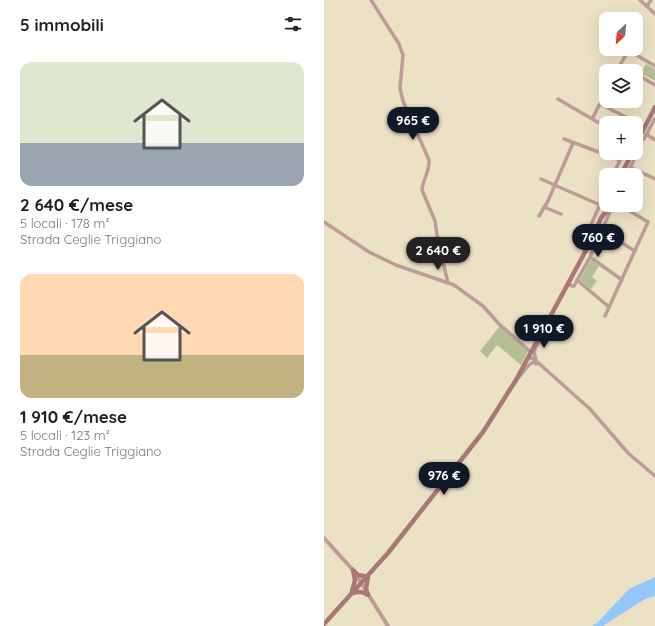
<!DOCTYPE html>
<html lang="it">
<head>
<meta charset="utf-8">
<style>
  body { margin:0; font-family:Quicksand,sans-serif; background:#f6f6f6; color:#222; height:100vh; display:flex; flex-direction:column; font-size:15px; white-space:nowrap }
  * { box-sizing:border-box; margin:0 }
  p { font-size:13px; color:#767676 }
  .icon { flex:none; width:22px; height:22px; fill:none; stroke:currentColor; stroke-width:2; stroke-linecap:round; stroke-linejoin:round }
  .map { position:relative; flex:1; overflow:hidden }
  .side { display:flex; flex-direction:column; background:#fff; width:324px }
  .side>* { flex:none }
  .needle { width:26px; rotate:206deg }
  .tools { position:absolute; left:275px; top:12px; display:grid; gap:8px }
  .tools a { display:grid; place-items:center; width:44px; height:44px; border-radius:8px; background:#fff; box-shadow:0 4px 16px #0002; font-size:20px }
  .price { position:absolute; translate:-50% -34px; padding:0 9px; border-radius:14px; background:#111827; color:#fff; font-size:13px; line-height:26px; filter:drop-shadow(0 1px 2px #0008) }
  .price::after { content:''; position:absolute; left:50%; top:24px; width:12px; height:9px; margin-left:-6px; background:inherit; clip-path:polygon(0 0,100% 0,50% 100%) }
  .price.current { background:#222; color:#fff }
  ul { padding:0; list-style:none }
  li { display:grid; align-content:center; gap:8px; height:212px; padding:0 20px }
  li span { display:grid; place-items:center; height:124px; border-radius:12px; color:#555 }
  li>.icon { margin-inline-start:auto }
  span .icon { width:72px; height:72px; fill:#fffc; stroke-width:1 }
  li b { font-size:17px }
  h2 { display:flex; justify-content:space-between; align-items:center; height:48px; padding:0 20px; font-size:17px }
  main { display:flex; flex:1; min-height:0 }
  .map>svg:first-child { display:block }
</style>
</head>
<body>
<main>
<section class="side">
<h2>5 immobili<svg class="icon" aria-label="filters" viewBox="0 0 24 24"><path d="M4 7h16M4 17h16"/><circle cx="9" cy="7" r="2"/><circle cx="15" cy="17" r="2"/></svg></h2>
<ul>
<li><span style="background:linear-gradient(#dfe7d0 65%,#9aa5b1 0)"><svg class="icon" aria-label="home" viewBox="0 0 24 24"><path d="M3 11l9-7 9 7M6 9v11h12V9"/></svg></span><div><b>2 640 €/mese</b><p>5 locali · 178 m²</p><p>Strada Ceglie Triggiano</p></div></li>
<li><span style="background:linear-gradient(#ffd9b3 65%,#c2b280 0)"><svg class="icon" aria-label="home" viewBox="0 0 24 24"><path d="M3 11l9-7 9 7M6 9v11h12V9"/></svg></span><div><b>1 910 €/mese</b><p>5 locali · 123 m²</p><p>Strada Ceglie Triggiano</p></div></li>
</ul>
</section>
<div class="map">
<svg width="331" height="626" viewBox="0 0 331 626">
  <rect width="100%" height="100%" fill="#ebe1c5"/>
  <!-- green -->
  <path fill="#b3bf92" d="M 322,64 L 331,69 L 331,81 L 317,73 Z
    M 266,261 L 268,261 L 275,266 L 268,277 L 273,281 L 267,289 L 256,280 Z
    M 176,326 L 204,351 L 197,365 L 173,345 L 163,358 L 156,351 Z"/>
  <!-- water -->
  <path fill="#94c8fa" d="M 331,577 L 331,596 L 321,599 L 279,626 L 268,626 L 274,622 L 305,589 Z"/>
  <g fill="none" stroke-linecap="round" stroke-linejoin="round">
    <!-- minor -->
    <path stroke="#bd9b99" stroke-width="3.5" d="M 47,0 L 75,44 L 79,55 L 76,88 L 79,101 L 105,160 C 106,171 99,179 98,190 L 111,221 L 114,241 L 124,283
      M 316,0 L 331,14
      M 323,6 L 327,0
      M 304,50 L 331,66
      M 296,65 L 306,71
      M 293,71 L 305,49
      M 312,74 L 331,85
      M 234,99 L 282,127
      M 276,104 L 302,117
      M 268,119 L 282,92
      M 322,134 L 331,140
      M 315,138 L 318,140 L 320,139 L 331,118
      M 240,139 L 296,160
      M 306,167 L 331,179
      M 289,174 L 300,153
      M 302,175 L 311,158 L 307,153
      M 217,179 L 276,205
      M 220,207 L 237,214
      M 215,216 L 224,201 L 249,143
      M 0,222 L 45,252 L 72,265 L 130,285 L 159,306 L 175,324 L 207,352
      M 266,227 L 282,191
      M 278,231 L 311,251
      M 266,257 L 298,280
      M 253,280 L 285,307
      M 244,283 L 248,286 L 250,286 L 266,257 L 289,205
      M 281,316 L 324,222 L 296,205
      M 204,357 L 210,359 L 266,409 L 304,453 L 331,476
      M 212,360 L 210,352 L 214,343
      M 194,378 C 201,373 201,365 210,362 L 212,364"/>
    <!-- tertiary -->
    <path stroke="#bd9b99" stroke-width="4" d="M 0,538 L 29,570 L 64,626"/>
    <!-- secondary -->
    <path stroke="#a97876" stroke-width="4.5" d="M 312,144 L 331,107
      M 297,175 L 308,153
      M 282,201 L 279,205 L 280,208 L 285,209 L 287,205
      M 29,570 L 34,575 L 44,577 L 42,589 L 44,595
      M 28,591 L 31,580 L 29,570
      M 29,593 C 36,591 39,592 44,595
      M 0,624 L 64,553 L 159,432 L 192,380 L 267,241 L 277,218 L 284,209"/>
  </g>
</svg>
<div class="tools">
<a><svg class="needle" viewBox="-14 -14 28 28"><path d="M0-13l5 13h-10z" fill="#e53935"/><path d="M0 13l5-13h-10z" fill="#767676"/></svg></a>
<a><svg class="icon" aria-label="layers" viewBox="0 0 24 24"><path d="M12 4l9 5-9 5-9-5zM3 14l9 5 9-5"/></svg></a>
<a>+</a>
<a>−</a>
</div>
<b class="price" style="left:89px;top:141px">965 €</b>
<b class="price" style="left:274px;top:258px">760 €</b>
<b class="price current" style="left:114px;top:271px">2 640 €</b>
<b class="price" style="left:220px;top:349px">1 910 €</b>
<b class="price" style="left:120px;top:496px">976 €</b>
</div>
</main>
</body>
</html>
